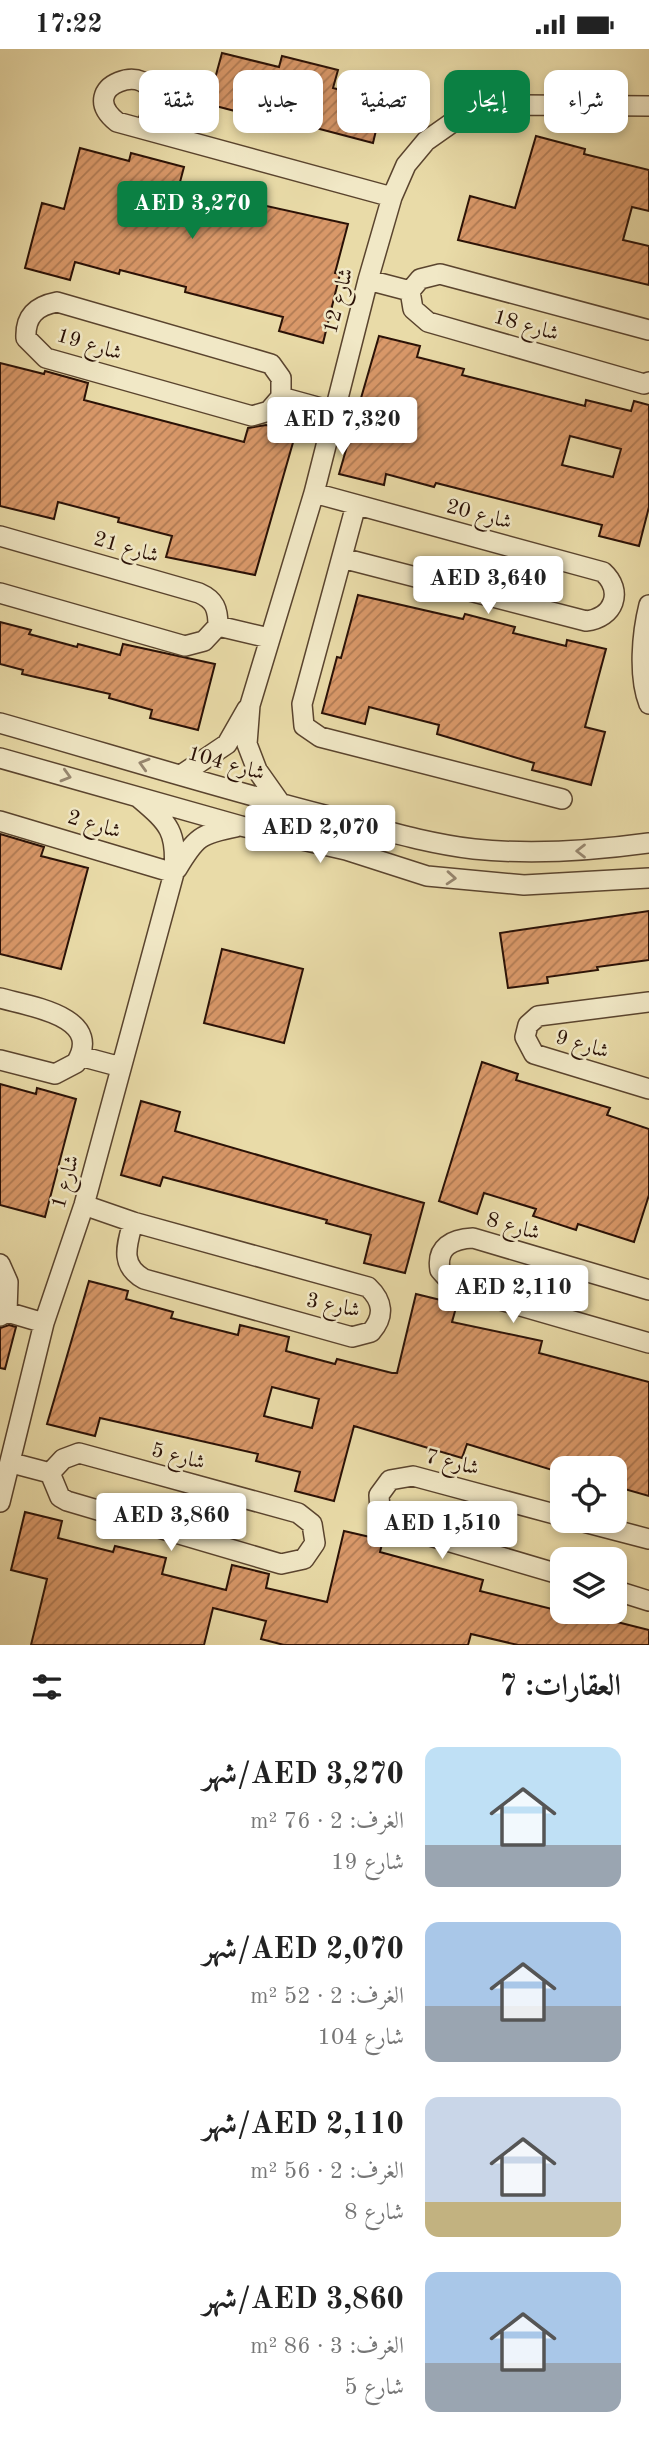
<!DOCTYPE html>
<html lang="ar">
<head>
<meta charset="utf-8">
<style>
  body { margin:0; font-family:"Old Standard TT",Amiri,serif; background:#f6f6f6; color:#222; direction:rtl; height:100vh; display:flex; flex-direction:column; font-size:26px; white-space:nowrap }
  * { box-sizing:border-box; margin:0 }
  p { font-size:23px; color:#767676 }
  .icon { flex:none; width:38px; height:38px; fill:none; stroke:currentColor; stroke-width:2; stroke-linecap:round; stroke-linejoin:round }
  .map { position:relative; height:1596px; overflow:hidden; direction:ltr }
  .details { display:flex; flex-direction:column; background:#fff; flex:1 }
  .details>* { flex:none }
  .guide { position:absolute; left:21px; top:21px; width:607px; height:63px; direction:rtl; display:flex; gap:14px }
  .controls { position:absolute; left:550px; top:1407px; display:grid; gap:14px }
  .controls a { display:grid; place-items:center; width:77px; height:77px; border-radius:14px; background:#fff; box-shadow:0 4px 10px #0003; font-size:35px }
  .price { position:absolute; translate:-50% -60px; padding:0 16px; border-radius:7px; background:#fff; color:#222; font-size:23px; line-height:46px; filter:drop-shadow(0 2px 4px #0008) }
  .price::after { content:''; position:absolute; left:50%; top:42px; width:21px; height:16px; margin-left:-10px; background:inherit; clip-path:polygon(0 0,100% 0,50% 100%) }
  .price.on { background:#0b8043; color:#fff }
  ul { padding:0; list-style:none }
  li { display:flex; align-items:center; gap:21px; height:175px; padding:0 28px }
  li span { display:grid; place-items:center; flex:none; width:196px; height:140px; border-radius:14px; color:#555 }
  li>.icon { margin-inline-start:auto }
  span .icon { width:84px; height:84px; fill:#fffc; stroke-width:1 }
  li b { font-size:30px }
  h2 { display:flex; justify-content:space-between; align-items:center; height:84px; padding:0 28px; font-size:30px }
  .chip { padding:0 24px; border-radius:14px; background:#fff; box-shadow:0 4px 10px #0003; font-size:24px; line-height:63px }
  .chip.on { background:#0b8043; color:#fff }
  .status { display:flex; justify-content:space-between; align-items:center; height:49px; padding:0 35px; background:#fff; direction:ltr }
  .status svg { height:19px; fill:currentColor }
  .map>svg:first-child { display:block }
</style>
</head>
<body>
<div class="status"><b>17:22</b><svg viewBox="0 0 49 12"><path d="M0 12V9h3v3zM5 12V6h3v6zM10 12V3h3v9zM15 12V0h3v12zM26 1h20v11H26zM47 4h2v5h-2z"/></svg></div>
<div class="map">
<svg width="649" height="1596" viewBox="0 0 649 1596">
  <defs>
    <pattern id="building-hatch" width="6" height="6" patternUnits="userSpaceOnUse" patternTransform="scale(1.75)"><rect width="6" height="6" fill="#d99869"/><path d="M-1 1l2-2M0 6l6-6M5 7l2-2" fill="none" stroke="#b07b54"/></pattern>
  </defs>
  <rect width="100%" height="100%" fill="#e9dba8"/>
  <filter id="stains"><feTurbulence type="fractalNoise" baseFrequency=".00286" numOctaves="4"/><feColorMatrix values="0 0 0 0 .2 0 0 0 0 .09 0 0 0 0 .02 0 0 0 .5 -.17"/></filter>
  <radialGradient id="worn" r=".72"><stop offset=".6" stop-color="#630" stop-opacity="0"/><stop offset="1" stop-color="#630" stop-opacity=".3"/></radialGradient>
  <!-- building -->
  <path fill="url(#building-hatch)" stroke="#2a1106" stroke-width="2" fill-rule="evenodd" d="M 222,4 L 279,18 L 282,7 L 338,21 L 333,39 L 383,52 L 373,94 L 255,63 L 254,67 L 208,55 Z
    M 536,87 L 585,100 L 584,105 L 649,121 L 649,162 L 632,158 L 623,191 L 649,197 L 649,236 L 458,191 L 470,147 L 515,159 Z
    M 80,99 L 129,112 L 131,104 L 184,118 L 180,133 L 235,147 L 235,150 L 348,175 L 335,224 L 340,225 L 323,294 L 279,282 L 283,268 L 185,243 L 186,238 L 120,221 L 119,225 L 75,213 L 70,231 L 25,219 L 42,154 L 64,160 Z
    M 379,287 L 420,297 L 417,308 L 464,320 L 462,326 L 585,357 L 586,351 L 631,362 L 634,352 L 649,356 L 649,458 L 639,497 L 599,487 L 602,476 L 436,434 L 434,438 L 386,425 L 384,436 L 339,425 ZM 570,387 L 621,400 L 613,428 L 562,416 Z
    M 0,314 L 44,325 L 45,322 L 88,334 L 84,351 L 244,393 L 248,379 L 266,376 L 296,383 L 255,526 L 166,508 L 172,487 L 118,473 L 119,469 L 58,453 L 54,470 L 0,457 Z
    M 358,546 L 463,570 L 465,565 L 515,578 L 513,584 L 566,597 L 567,591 L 606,600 L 585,678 L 605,683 L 591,736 L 532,721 L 534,714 L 437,685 L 439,676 L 369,658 L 365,675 L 322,664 L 337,608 L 341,609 Z
    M 0,573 L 31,581 L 29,585 L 77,598 L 78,595 L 120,606 L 123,595 L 215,615 L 198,681 L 150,669 L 152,661 L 109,649 L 110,645 L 22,625 L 23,621 L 0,615 Z
    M 0,785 L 44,798 L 41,807 L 88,819 L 61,920 L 0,905 Z
    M 649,862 L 649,911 L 597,918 L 598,921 L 547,928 L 548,934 L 508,939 L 500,884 Z
    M 222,900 L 303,920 L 284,994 L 204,974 Z
    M 482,1013 L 518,1025 L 516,1031 L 610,1059 L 607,1066 L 649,1080 L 649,1146 L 634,1193 L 578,1175 L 576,1181 L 533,1167 L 536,1160 L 484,1144 L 477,1165 L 439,1152 Z
    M 0,1035 L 36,1045 L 37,1039 L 76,1050 L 45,1168 L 0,1156 Z
    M 141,1052 L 180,1063 L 175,1082 L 424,1154 L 405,1224 L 364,1214 L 371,1186 L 326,1174 L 327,1171 L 163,1128 L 160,1137 L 121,1126 Z
    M 89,1232 L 128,1242 L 126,1250 L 173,1263 L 171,1269 L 238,1286 L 240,1276 L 289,1288 L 286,1302 L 335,1315 L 337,1310 L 392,1324 L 397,1324 L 416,1245 L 457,1255 L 452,1273 L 542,1292 L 539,1304 L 649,1333 L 649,1447 L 614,1437 L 614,1419 L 562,1419 L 562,1424 L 467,1395 L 462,1409 L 354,1377 L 334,1452 L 295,1442 L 300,1423 L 256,1412 L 258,1405 L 100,1369 L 95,1387 L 47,1375 ZM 272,1338 L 319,1350 L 312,1379 L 264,1367 Z
    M 9,1276 L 16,1278 L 5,1320 L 0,1319 L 0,1279 Z
    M 25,1463 L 62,1472 L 58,1489 L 113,1503 L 115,1497 L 166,1509 L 162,1525 L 226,1541 L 232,1516 L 269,1525 L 266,1539 L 327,1553 L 344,1482 L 383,1491 L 380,1503 L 483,1531 L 480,1542 L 604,1573 L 605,1570 L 649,1581 L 649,1596 L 518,1596 L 471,1585 L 468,1596 L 284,1596 L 261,1590 L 266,1572 L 213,1559 L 204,1596 L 31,1596 L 47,1530 L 11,1521 Z"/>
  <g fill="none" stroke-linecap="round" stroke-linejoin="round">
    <defs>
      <path id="minor" d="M 146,80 C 148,71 153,61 153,53 C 155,9 72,37 117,73 L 392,148
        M 368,231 L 410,242
        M 57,253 L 271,315 L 281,329 L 281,348 L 269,362 L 252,367 L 46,309 L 26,289 C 25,267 36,257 57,253 Z
        M 649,281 L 440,225 L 420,230 L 410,242 L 413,260 L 428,273 L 644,335 L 649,333
        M 281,348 L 332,362
        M 314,444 L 603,523 C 624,542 614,569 586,572 L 342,509
        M 356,456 L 302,655 L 304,677 L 320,688 L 562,750
        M 0,487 L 199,544 C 215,551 218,560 218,577 L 204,592 L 185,597 L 0,544
        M 649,556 C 642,584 638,627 649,655
        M 218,577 L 269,589
        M 0,674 C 109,705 218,739 328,767 C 376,779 424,794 474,800 C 532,806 591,802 649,794
        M 0,709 L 241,777 L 346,801 L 427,827 L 524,836 L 649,829
        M 181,726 L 227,695 L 247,660
        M 281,755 L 257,721 L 247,695 L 250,656 L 314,444 L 368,231 L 392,148 L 406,116 L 426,92 L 453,73 L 484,60 L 522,56 L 649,57
        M 0,772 L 174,824
        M 177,820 C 196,788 200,785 236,778
        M 0,949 C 28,957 105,967 76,1014 L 55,1025 L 0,1011
        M 649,953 L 538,967 L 528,976 L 525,988 L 534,1005 L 649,1040
        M 80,1007 L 121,1018
        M 84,1156 L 133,1173 L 368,1238 C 383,1252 385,1267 371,1283 L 352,1288 L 144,1230 C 119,1216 127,1196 133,1173
        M 0,1215 L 8,1233 L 7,1263
        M 649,1241 L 473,1189 C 452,1190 436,1198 440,1221 L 455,1238 L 649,1294
        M 0,1267 L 7,1263 L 44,1274
        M 79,1404 L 298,1464 L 312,1475 L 315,1494 L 304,1510 L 281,1515 L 67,1452 L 60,1448 L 50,1424 L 63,1410 Z
        M 12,1414 L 50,1424
        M 0,1453 L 44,1274 L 84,1156 L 174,824 C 177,783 170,775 139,749
        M 562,1467 L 413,1427 L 390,1431 L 379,1446 L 380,1462 L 396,1477 L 562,1526
        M 580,1472 L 649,1490
        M 614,1541 L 649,1552"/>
    </defs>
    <!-- minor casing -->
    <use href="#minor" stroke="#5a442e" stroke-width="22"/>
    <!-- minor -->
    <use href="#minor" stroke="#f1e8c6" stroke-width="19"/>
  </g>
  <!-- one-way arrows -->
  <defs><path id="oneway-chevron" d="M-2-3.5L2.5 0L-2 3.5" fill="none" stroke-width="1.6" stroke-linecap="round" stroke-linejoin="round" transform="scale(1.75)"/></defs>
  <g stroke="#978770">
    <use href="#oneway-chevron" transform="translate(144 715) rotate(-164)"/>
    <use href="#oneway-chevron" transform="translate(66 727) rotate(16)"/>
    <use href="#oneway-chevron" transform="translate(581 802) rotate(180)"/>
    <use href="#oneway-chevron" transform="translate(451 829) rotate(4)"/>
  </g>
  <g text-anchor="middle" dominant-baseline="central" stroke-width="5" stroke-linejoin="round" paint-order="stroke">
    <!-- street labels -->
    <g font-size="21" fill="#2a1106" stroke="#f1e8c6">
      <text transform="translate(339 252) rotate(-75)">شارع 12</text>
      <text transform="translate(526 277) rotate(16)">شارع 18</text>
      <text transform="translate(89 296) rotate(17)">شارع 19</text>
      <text transform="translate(479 466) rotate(15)">شارع 20</text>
      <text transform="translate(126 499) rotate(16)">شارع 21</text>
      <text transform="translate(226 715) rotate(16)">شارع 104</text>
      <text transform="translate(94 776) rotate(17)">شارع 2</text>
      <text transform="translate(582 996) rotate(17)">شارع 9</text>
      <text transform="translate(66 1133) rotate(-74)">شارع 1</text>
      <text transform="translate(513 1178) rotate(16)">شارع 8</text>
      <text transform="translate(333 1257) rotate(12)">شارع 3</text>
      <text transform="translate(178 1408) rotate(15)">شارع 5</text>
      <text transform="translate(452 1414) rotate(14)">شارع 7</text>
    </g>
  </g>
  <rect width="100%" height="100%" filter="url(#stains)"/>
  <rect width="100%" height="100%" fill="url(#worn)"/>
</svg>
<div class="controls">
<a><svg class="icon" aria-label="locate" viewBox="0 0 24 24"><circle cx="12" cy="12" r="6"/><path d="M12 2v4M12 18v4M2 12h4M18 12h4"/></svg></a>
<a><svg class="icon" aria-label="layers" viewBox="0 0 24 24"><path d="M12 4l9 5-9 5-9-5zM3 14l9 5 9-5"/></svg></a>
</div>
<b class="price on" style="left:192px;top:192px">AED 3,270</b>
<b class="price" style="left:342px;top:408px">AED 7,320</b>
<b class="price" style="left:488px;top:567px">AED 3,640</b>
<b class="price" style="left:320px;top:816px">AED 2,070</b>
<b class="price" style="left:513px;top:1276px">AED 2,110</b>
<b class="price" style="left:171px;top:1504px">AED 3,860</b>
<b class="price" style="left:442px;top:1512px">AED 1,510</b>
<div class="guide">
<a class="chip">شراء</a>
<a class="chip on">إيجار</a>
<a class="chip">تصفية</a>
<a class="chip">جديد</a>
<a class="chip">شقة</a>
</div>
</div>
<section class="details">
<h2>العقارات: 7<svg class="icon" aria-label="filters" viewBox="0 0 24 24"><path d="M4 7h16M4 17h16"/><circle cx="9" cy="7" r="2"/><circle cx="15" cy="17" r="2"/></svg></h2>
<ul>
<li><span style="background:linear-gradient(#bfe0f5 70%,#9aa5b1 0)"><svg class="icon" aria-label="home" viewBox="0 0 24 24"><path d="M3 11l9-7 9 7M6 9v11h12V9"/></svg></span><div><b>AED 3,270/شهر</b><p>الغرف: 2 · 76 m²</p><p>شارع 19</p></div></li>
<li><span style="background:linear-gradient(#a9c7e8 60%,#9aa5b1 0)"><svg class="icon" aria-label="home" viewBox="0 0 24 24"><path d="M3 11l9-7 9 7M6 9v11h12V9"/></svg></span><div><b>AED 2,070/شهر</b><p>الغرف: 2 · 52 m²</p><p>شارع 104</p></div></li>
<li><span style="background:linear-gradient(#c9d6e8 75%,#c2b280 0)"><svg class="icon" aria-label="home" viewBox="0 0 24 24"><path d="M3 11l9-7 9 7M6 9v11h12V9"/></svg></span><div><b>AED 2,110/شهر</b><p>الغرف: 2 · 56 m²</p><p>شارع 8</p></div></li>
<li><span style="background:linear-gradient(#a9c7e8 65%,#9aa5b1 0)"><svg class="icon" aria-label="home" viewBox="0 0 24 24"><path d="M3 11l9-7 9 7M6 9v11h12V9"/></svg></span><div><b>AED 3,860/شهر</b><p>الغرف: 3 · 86 m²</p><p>شارع 5</p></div></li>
</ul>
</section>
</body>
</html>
